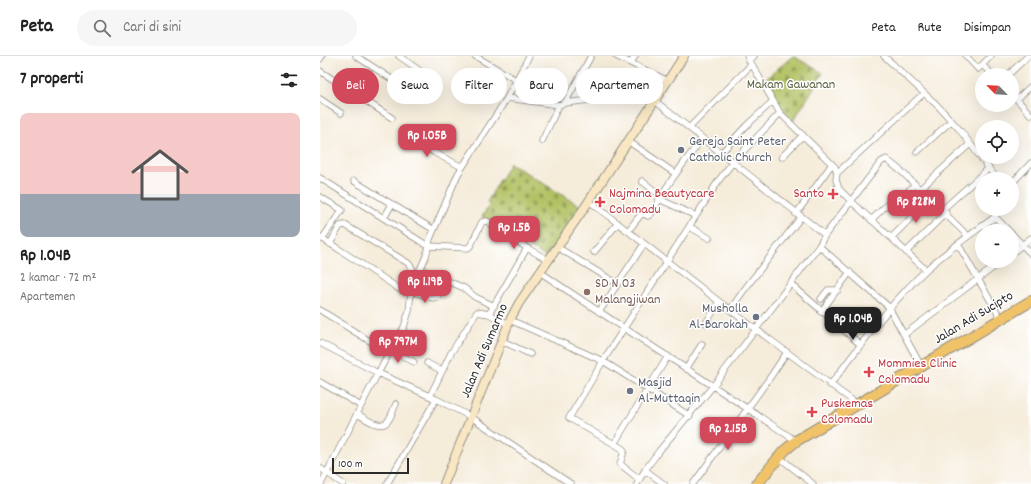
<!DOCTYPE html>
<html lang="id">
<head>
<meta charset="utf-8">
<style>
  body { margin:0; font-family:Dekko,sans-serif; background:#f6f6f6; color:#222; height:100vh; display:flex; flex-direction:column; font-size:15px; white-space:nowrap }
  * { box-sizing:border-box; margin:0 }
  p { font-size:13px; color:#767676 }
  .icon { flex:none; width:22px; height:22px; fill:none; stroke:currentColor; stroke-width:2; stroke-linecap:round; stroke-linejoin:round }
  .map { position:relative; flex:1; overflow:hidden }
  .details { display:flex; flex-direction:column; background:#fff; width:320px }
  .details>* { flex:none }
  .top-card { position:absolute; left:12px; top:12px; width:380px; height:36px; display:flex; gap:8px }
  .needle { width:26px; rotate:295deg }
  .buttons { position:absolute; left:655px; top:12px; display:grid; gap:8px }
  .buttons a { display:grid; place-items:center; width:44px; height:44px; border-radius:50%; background:#fff; box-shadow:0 4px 16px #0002; font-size:20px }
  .scale { position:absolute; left:12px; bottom:10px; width:77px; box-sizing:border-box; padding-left:4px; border:2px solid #2b2b2b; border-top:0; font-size:11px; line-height:14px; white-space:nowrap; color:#2b2b2b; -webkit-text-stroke:3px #fff; paint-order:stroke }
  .price { position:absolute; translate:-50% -34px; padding:0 9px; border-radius:8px; background:#d1495b; color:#fff; font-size:13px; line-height:26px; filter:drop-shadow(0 1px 2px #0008) }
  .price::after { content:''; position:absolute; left:50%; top:24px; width:12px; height:9px; margin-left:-6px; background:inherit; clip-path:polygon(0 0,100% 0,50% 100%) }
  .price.active { background:#222; color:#fff }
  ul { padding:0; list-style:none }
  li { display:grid; align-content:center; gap:8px; height:212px; padding:0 20px }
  li span { display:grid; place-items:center; height:124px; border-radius:8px; color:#555 }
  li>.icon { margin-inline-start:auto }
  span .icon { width:72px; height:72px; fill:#fffc; stroke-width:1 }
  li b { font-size:17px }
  h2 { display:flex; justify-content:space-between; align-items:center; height:48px; padding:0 20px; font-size:17px }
  .chip { padding:0 14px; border-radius:18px; background:#fff; box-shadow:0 4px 16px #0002; font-size:14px; line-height:36px }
  .chip.active { background:#d1495b; color:#fff }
  header { display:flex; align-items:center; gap:24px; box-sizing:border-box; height:56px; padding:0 20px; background:#fff; border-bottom:1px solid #e0e0e0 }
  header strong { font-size:19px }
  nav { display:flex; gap:22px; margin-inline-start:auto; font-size:14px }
  .search { width:280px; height:36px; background:#f6f6f6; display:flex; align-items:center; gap:10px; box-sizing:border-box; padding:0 14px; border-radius:22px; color:#767676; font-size:15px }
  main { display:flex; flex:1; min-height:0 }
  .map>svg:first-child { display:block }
</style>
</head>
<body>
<header>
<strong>Peta</strong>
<div class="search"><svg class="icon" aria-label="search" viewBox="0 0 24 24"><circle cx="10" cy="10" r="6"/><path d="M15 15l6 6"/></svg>Cari di sini</div>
<nav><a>Peta</a><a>Rute</a><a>Disimpan</a></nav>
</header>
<main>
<section class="details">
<h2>7 properti<svg class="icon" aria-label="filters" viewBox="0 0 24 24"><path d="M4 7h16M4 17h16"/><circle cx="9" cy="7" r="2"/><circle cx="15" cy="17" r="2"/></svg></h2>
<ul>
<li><span style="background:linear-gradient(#f6c9c9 65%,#9aa5b1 0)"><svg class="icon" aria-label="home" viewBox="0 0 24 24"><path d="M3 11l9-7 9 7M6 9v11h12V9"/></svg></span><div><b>Rp 1.04B</b><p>2 kamar · 72 m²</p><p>Apartemen</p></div></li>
</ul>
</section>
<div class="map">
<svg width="711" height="428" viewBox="0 0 711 428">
  <defs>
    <pattern id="cemetery-stones" width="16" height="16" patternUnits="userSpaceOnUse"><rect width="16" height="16" fill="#b2c164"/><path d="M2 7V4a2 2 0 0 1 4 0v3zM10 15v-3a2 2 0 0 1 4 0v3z" fill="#919d53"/></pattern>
  </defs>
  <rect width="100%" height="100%" fill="#fff"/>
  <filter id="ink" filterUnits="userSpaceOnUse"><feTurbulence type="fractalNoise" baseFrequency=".025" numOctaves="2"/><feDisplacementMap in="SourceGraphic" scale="8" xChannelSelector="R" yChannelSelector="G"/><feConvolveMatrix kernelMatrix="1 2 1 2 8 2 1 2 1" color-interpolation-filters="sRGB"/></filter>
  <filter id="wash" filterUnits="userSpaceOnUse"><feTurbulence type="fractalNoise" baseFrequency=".012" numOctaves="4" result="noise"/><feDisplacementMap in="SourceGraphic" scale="16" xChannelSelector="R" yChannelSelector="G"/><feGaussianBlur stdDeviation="0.9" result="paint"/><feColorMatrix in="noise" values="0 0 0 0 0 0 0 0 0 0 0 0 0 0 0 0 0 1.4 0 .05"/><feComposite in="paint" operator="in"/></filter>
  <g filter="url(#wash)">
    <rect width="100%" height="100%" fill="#f5ecda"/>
    <!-- cemetery -->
    <path fill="url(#cemetery-stones)" stroke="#6e7648" d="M 473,0 L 503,17 L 472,67 L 459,53 L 444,24 Z
      M 190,107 L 262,151 L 226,201 L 162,161 L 170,148 L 167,146 Z"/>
  </g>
  <g filter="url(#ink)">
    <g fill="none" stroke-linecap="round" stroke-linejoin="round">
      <defs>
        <path id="street" d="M 36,0 L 90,35
          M 79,0 L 99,14
          M 155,0 L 196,24
          M 296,0 L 348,25
          M 427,0 L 460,57 L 515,111 L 517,117 L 516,124 L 519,133 L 531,145 L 606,214
          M 564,0 L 618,50 L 639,73 L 677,123
          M 646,0 L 658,13 L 671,0
          M 0,3 L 2,0
          M 429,5 L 434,0
          M 311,7 L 315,0
          M 662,9 L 673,19
          M 0,15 L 72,62
          M 688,19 L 708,0
          M 692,38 L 711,59
          M 187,42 L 239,49 L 245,47 C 263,45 281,43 298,39 C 313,35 326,27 343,33
          M 0,43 L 21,57
          M 697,43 L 711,30
          M 335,45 L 505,179 L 499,190 L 570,252
          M 245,47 L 271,0
          M 369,72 L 431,9
          M 83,75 L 115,97 L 142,111
          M 222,85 L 239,49
          M 308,85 L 356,118
          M 597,96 L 631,65
          M 401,97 L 426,70 L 453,45
          M 462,101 L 483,79
          M 517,117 L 604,37
          M 0,122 L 108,190 L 148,192 L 151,189 L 162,166 L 167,165 L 207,192 L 228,204
          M 34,125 L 111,172
          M 322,125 L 341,140
          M 692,127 L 711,107
          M 600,133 L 650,88
          M 0,141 L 22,154 L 2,183
          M 339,143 L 376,160
          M 269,145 L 410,254 L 537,348
          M 622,154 L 669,112
          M 476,158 L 512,108
          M 675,161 L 689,175
          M 64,162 L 72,148
          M 551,164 L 570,146 L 576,148 L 595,128
          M 370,171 L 389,182
          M 308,175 L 322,157 L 328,160 C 334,157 336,148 340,142 C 352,121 368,102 382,83
          M 692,178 L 711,198
          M 505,179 L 561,106 L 566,103 L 581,115 L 648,180
          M 0,181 C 26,198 53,215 79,233 L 81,234 C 88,231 93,219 92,212 L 88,207 L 25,169 L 20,170 L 10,188
          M 571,182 L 610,143
          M 638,188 L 681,263
          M 237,191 L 298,228
          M 274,196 L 298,167
          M 586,196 L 626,157
          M 692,197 L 711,182
          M 100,213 L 144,232 L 155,241 L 174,250
          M 220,216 C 305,274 392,328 476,385
          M 471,228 L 541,289
          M 91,235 L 112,242 L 118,241
          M 501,243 L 508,234 L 518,234
          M 570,252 L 572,257 L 601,310
          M 0,254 L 69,297
          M 410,254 L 424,234 L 481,161
          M 279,256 L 324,188
          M 501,256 L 530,216
          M 169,258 L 207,192
          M 190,264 L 283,305 L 370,360
          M 386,267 L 399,246
          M 585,278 L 682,205
          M 182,285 L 210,298
          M 0,287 L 58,317 L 116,343 L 151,361 L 251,428
          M 71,294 L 94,306
          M 107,307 L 122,315
          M 366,313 L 382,288
          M 0,326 L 41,350
          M 510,329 C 541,289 570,247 607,213 C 628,194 651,178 675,161 L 676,153
          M 110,340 L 131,297 L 157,256 L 169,258 L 188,268
          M 37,358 C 44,361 59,374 67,366 C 71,362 73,354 76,348
          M 294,388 L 348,300
          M 459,401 L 493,428
          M 0,412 L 23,428
          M 325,414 L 344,428
          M 319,423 L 300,408 L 304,395 L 303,393 L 249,362 L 283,305 L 399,124 L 413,106 L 460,57
          M 1,428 L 58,317 L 84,271 L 89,255 L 91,235 L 106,200 L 110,183 L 138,118 L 187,42 L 209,0
          M 67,428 L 116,343
          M 317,428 L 325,414 L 339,395 L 393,330 L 499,190
          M 373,428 L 451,320 L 467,296"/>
        <path id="secondary" d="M 124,428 L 190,264 L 199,247 L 269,145 L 364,0"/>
        <path id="highway" d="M 437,428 L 464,395 L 476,385 L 711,245"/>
      </defs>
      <!-- street casing -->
      <use href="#street" stroke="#908c82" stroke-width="7"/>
      <!-- secondary casing -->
      <use href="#secondary" stroke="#908c82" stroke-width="10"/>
      <!-- highway casing -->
      <use href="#highway" stroke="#908c82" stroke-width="12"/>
      <!-- street -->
      <use href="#street" stroke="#fff" stroke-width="5.5"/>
      <!-- secondary -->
      <use href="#secondary" stroke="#f9e7c3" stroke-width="8"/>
      <!-- highway -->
      <use href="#highway" stroke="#f1c369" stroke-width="10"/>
    </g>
  </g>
  <!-- markers -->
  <g fill="#6b7280" stroke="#fff" stroke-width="1.5">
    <circle cx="361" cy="94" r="4"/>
    <circle cx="436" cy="261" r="4"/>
    <circle cx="310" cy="335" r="4"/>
  </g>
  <g fill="#e0444e" stroke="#fff" stroke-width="1.5">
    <path d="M511 132h4v4h4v4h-4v4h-4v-4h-4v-4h4z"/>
    <path d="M278 140h4v4h4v4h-4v4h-4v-4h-4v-4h4z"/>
    <path d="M547 310h4v4h4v4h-4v4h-4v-4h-4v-4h4z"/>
    <path d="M490 350h4v4h4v4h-4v4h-4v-4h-4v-4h4z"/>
  </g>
  <circle fill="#8d6e63" stroke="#fff" stroke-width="1.5" cx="267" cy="236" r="4"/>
  <g text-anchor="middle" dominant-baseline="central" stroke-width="3" stroke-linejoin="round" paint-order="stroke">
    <!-- park labels -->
    <g font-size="14" fill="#5a603f" stroke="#fff">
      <text x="471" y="29">Makam Gawanan</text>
    </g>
    <!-- worship labels -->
    <g font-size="14" fill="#5b616d" stroke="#fff" text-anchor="start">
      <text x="369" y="86">Gereja Saint Peter<tspan x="369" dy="16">Catholic Church</tspan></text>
      <text x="428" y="253" text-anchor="end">Musholla<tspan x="428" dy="16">Al-Barokah</tspan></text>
      <text x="318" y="327">Masjid<tspan x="318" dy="16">Al-Muttaqin</tspan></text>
    </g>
    <!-- health labels -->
    <g font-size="14" fill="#be3a42" stroke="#fff" text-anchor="start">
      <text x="289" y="138">Najmina Beautycare<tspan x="289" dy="16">Colomadu</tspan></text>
      <text x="504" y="138" text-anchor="end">Santo</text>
      <text x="558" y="308">Mommies Clinic<tspan x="558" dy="16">Colomadu</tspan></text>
      <text x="501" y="348">Puskemas<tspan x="501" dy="16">Colomadu</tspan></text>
    </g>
    <!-- education labels -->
    <g font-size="14" fill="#785e54" stroke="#fff" text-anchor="start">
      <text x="275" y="228">SD N 03<tspan x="275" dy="16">Malangjiwan</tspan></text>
    </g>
    <!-- street labels -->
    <g font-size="14" fill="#2b2b2b" stroke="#fff">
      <text transform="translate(654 262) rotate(-31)">Jalan Adi Sucipto</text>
      <text transform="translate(165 295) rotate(-67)">Jalan Adi Sumarmo</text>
    </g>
  </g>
</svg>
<div class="buttons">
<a><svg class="needle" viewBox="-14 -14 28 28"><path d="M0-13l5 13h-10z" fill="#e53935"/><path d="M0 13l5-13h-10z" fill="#767676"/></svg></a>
<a><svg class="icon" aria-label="locate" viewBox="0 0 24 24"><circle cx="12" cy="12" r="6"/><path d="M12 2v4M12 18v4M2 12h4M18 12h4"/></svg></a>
<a>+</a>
<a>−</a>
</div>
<div class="scale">100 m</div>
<b class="price" style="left:107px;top:102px">Rp 1.05B</b>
<b class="price" style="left:596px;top:168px">Rp 828M</b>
<b class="price" style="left:194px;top:194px">Rp 1.5B</b>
<b class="price" style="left:105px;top:248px">Rp 1.19B</b>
<b class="price active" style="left:533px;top:285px">Rp 1.04B</b>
<b class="price" style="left:78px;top:308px">Rp 797M</b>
<b class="price" style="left:408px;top:395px">Rp 2.15B</b>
<div class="top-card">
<a class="chip active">Beli</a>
<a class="chip">Sewa</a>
<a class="chip">Filter</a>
<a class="chip">Baru</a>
<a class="chip">Apartemen</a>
</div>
</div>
</main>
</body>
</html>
